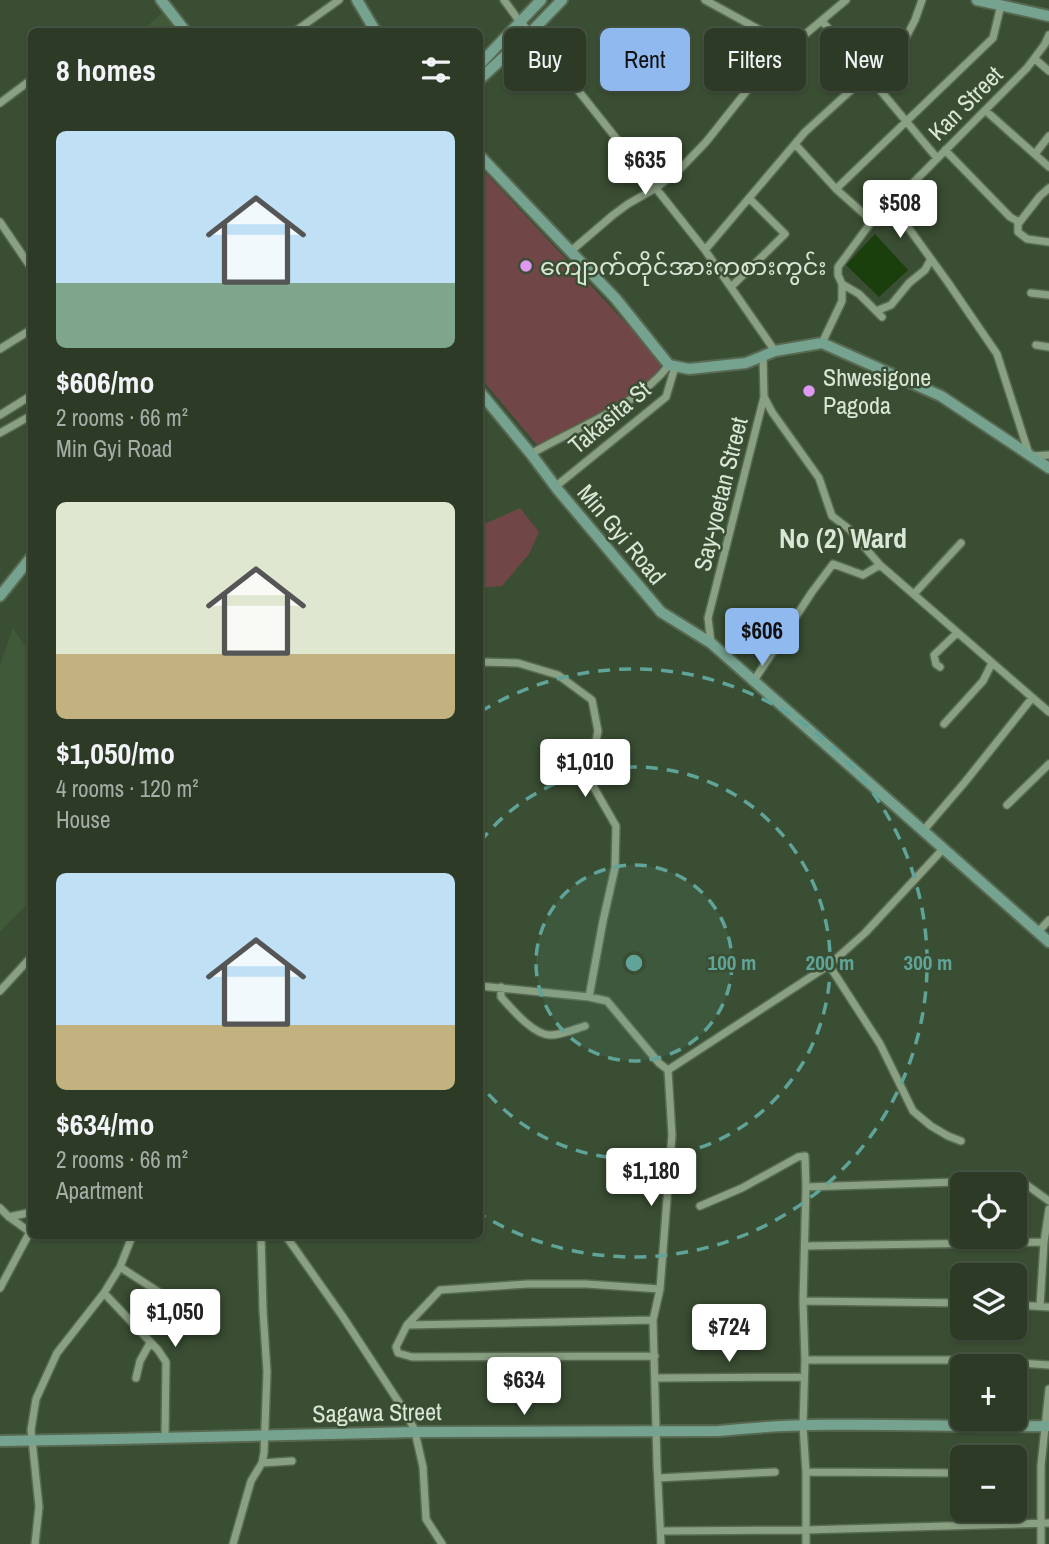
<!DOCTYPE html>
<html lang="en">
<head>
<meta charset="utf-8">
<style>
  body { margin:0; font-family:"Archivo Narrow","Noto Sans Myanmar",sans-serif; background:#34412e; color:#f1f3f6; height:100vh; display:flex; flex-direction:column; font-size:26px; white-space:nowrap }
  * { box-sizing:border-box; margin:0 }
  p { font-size:23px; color:#a6ada7 }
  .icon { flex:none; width:38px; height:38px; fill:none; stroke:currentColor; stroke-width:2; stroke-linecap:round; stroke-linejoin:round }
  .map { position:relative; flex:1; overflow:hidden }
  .drawer { position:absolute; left:28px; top:28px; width:455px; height:1211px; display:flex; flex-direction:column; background:#2c3a26; border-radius:10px; box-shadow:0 2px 5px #0004,0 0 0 2px #485443 }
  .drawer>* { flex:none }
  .top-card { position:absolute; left:504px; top:28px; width:439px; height:63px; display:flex; gap:14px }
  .fabs { position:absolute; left:950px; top:1172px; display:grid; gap:14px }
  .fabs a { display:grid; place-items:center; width:77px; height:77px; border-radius:10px; background:#2c3a26; box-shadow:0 2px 5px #0004,0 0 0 2px #485443; font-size:35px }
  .price { position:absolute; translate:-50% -60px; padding:0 16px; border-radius:7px; background:#fff; color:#222; font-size:23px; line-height:46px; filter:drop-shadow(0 2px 4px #0008) }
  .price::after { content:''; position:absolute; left:50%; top:42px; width:21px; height:16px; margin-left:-10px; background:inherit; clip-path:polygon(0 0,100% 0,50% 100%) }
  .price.on { background:#90b9f0; color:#111 }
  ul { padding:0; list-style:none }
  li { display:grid; align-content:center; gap:14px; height:371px; padding:0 28px }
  li span { display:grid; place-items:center; height:217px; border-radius:10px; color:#555 }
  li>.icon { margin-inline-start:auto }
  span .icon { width:126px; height:126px; fill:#fffc; stroke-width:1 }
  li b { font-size:30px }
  h2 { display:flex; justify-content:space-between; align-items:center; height:84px; padding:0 28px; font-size:30px }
  .chip { padding:0 24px; border-radius:10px; background:#2c3a26; box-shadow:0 2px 5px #0004,0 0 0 2px #485443; font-size:24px; line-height:63px }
  .chip.on { background:#90b9f0; color:#111 }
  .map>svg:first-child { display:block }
</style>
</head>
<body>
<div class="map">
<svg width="1049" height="1544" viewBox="0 0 1049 1544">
  <rect width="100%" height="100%" fill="#3a4e33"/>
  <!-- built -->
  <path fill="#405938" d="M 162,13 L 177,31 L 142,31 Z
    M 13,628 L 31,655 L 32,899 L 0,932 L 0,665 Z"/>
  <!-- green -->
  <path fill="#704647" d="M 480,167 L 665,365 L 664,377 L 538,446 L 480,377 Z
    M 520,508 L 539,532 L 529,554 L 502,586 L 480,588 L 480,526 Z"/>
  <!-- water -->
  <path fill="#1b3f0c" d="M 875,234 L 908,270 L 879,297 L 846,265 Z"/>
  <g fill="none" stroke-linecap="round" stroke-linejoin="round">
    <defs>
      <path id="street" d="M 504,0 L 520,22 L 538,40 L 705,250 L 775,351
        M 705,0 L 791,47
        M 822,21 L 937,158
        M 294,32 L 339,0
        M 720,43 L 744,59 L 765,68
        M 1035,59 L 1049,71
        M 0,103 L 32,79
        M 986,111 L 1049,167
        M 795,144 L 836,189 L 872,221
        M 945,150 L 1010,217 L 1019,222
        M 1035,154 L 1049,136
        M 1049,188 L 1040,196 L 1018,224 L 1018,232 L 1027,239 L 1049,242
        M 836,189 L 993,38 L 1001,5
        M 888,205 L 910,230 L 947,281 L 997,354 L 1029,454
        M 0,222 L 32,269
        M 705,250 L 805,132 L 903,43 L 915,20 L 922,0
        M 571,251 L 613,215 L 628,204 L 656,188 L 681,168 L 706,142 L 765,68 L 846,0
        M 731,287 L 785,234 L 749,198
        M 1031,293 L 1049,295
        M 876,311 L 891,305 L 909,283 L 925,270 L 931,259
        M 882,317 L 859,294 L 842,284 L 838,275 L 838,267 L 872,221 L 902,194 L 1027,68 L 1045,44 L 1049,35
        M 822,343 L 842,301 L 842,284
        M 1036,345 L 1049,347
        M 0,349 L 32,329
        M 763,356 L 764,397 L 772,412 L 819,478 L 832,516 L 849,529 L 880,565 L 1049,712
        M 0,415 L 32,395
        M 0,433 L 32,415
        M 531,454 C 575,428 638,406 669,365
        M 1032,456 L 1049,455
        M 555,487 L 666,397 L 675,367
        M 914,594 L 961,543
        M 711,643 L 708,618 L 764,397
        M 480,662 L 518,663 L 558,675 L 592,700 L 598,731 L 592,762 L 593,786 L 616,826 L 615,868 L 603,921 L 589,997
        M 940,667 L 936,664 L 934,655 L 957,633
        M 753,682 L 812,592 L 833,564 L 863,575 L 880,565
        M 944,724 L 983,681 L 992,663
        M 1007,805 L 1049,764
        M 923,831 L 965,782 L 1032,698
        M 1038,932 L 1049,920
        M 829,965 L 880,1044 L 913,1111 L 931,1126 L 948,1136 L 961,1141
        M 480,986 L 589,997 L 607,1001 L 659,1063 L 668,1070 L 672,1135 L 660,1289 L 653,1320 L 657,1464 L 661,1544
        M 501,987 L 501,997 C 512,1009 534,1036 551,1035 C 562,1035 575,1029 585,1026
        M 0,991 L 32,956
        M 668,1070 L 829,965 L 865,933 L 943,849
        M 806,1187 L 1020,1180 L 1049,1201
        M 700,1206 L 742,1188 L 798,1157 L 805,1156 L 806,1187 L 803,1301 L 805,1360 L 803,1426 L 806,1472 L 806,1544
        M 0,1208 L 9,1217 L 30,1232
        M 9,1217 L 32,1212
        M 286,1236 L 343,1317 L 402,1407 L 416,1432
        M 805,1246 L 1044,1242
        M 120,1267 L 171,1300
        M 0,1288 L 32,1228
        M 104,1293 L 158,1350 L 166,1362 L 165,1438
        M 803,1301 L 962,1303
        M 1015,1305 L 1049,1307
        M 1040,1306 L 1044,1242 L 1049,1209
        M 407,1325 L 653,1320
        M 655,1356 L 412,1357 L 398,1353 L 396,1347 L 407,1325 L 440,1290 L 528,1284 L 586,1284 L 660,1289
        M 805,1360 L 979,1360 L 1049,1365
        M 136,1378 L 140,1361 L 150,1343
        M 655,1378 L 803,1377
        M 415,1432 L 423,1467 L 426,1519 L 442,1544
        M 262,1463 L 292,1461
        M 806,1472 L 962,1473
        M 658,1478 L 775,1472
        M 661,1531 L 805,1530 L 1049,1523
        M 35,1544 L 39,1507 L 31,1430 L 36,1399 L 57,1353 L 104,1293 L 120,1267 L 131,1239 L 131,1236
        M 233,1544 L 251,1481 L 262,1463 L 264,1453 L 267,1372 L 263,1310 L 261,1236
        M 1041,1544 L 1041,1466 L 1049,1389"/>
      <path id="secondary" d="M 161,0 L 186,32
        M 357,0 L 376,32
        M 977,0 L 1049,16
        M 480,64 L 541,0
        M 480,79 L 531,32 L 562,0
        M 480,156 L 616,299 L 669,365 L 689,369 L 746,363 L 775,351 L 822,343 L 941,396 L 1049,468
        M 480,392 L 531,454 L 558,490 L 661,612 L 711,643 L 1049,942
        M 0,596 L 32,556
        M 0,1441 L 115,1439 L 416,1432 L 719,1431 C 828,1419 939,1428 1049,1426"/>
    </defs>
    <!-- street casing -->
    <use href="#street" stroke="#586952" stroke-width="10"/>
    <!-- secondary casing -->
    <use href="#secondary" stroke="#586952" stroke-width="14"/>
    <!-- street -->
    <use href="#street" stroke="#89a082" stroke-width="7"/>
    <!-- secondary -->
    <use href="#secondary" stroke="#76a390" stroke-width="10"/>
  </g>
  <!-- distance rings -->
  <circle cx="634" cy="963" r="98" fill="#60a398" fill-opacity=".12"/>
  <g fill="none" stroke="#60a398" stroke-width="3.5" stroke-dasharray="12 9">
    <circle cx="634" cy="963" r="98"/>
    <path d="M480 842A196 196 0 1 1 480 1084"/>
    <path d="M480 712A294 294 0 1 1 480 1214"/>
  </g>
  <!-- markers -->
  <g fill="#de98f2" stroke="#3a4e33" stroke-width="2.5">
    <circle cx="526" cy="266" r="7"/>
    <circle cx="809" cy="391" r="7"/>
  </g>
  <g text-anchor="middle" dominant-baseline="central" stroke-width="5" stroke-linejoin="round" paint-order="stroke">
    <!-- street labels -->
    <g font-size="24" fill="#dae6d6" stroke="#3a4e33">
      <text transform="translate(965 103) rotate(-45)">Kan Street</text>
      <text transform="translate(609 417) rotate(-40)">Takasita St</text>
      <text transform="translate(720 494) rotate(-76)">Say-yoetan Street</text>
      <text transform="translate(622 534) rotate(50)">Min Gyi Road</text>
      <text transform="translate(377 1412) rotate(-1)">Sagawa Street</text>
    </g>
    <!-- poi labels -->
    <g font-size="24" fill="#dae6d6" stroke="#3a4e33" text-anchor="start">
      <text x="540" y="266">ကျောက်တိုင်အားကစားကွင်း</text>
      <text x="823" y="377">Shwesigone<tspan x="823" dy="28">Pagoda</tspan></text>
    </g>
    <!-- quarter labels -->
    <g font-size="28" font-weight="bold" fill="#dae6d6" stroke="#3a4e33">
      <text x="843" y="538">No (2) Ward</text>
    </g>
  </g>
  <circle cx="634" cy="963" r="10" fill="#60a398" stroke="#3a4e33" stroke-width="3.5"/>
  <g font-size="21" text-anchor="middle" font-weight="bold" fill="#60a398" stroke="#3a4e33" stroke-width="5" stroke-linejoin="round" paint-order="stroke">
    <text x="732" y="970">100 m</text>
    <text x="830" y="970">200 m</text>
    <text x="928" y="970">300 m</text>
  </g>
</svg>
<div class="fabs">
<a><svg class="icon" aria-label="locate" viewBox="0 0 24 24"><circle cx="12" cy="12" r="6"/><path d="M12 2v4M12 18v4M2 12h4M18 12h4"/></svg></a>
<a><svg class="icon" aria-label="layers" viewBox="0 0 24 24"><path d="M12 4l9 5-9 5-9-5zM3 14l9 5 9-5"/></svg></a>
<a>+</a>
<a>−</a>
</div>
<b class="price" style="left:645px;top:197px">$635</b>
<b class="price" style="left:900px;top:240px">$508</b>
<b class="price on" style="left:762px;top:668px">$606</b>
<b class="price" style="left:585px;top:799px">$1,010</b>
<b class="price" style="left:651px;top:1208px">$1,180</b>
<b class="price" style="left:175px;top:1349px">$1,050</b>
<b class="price" style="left:729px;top:1364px">$724</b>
<b class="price" style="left:524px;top:1417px">$634</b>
<div class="top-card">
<a class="chip">Buy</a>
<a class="chip on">Rent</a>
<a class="chip">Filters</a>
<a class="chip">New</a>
</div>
<section class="drawer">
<h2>8 homes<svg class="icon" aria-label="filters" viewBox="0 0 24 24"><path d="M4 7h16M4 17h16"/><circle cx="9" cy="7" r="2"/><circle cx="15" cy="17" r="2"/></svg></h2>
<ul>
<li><span style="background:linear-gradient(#bfe0f5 70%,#7fa58c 0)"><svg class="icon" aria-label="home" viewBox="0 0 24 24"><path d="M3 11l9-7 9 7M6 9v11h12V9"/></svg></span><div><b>$606/mo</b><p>2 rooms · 66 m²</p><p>Min Gyi Road</p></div></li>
<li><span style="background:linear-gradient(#dfe7d0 70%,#c2b280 0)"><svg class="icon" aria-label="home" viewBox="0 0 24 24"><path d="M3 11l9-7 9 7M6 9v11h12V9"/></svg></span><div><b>$1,050/mo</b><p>4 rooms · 120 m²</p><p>House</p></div></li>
<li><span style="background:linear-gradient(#bfe0f5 70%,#c2b280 0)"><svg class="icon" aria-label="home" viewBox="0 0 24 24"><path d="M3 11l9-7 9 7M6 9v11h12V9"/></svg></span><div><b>$634/mo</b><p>2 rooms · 66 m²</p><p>Apartment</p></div></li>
</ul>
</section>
</div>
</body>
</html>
